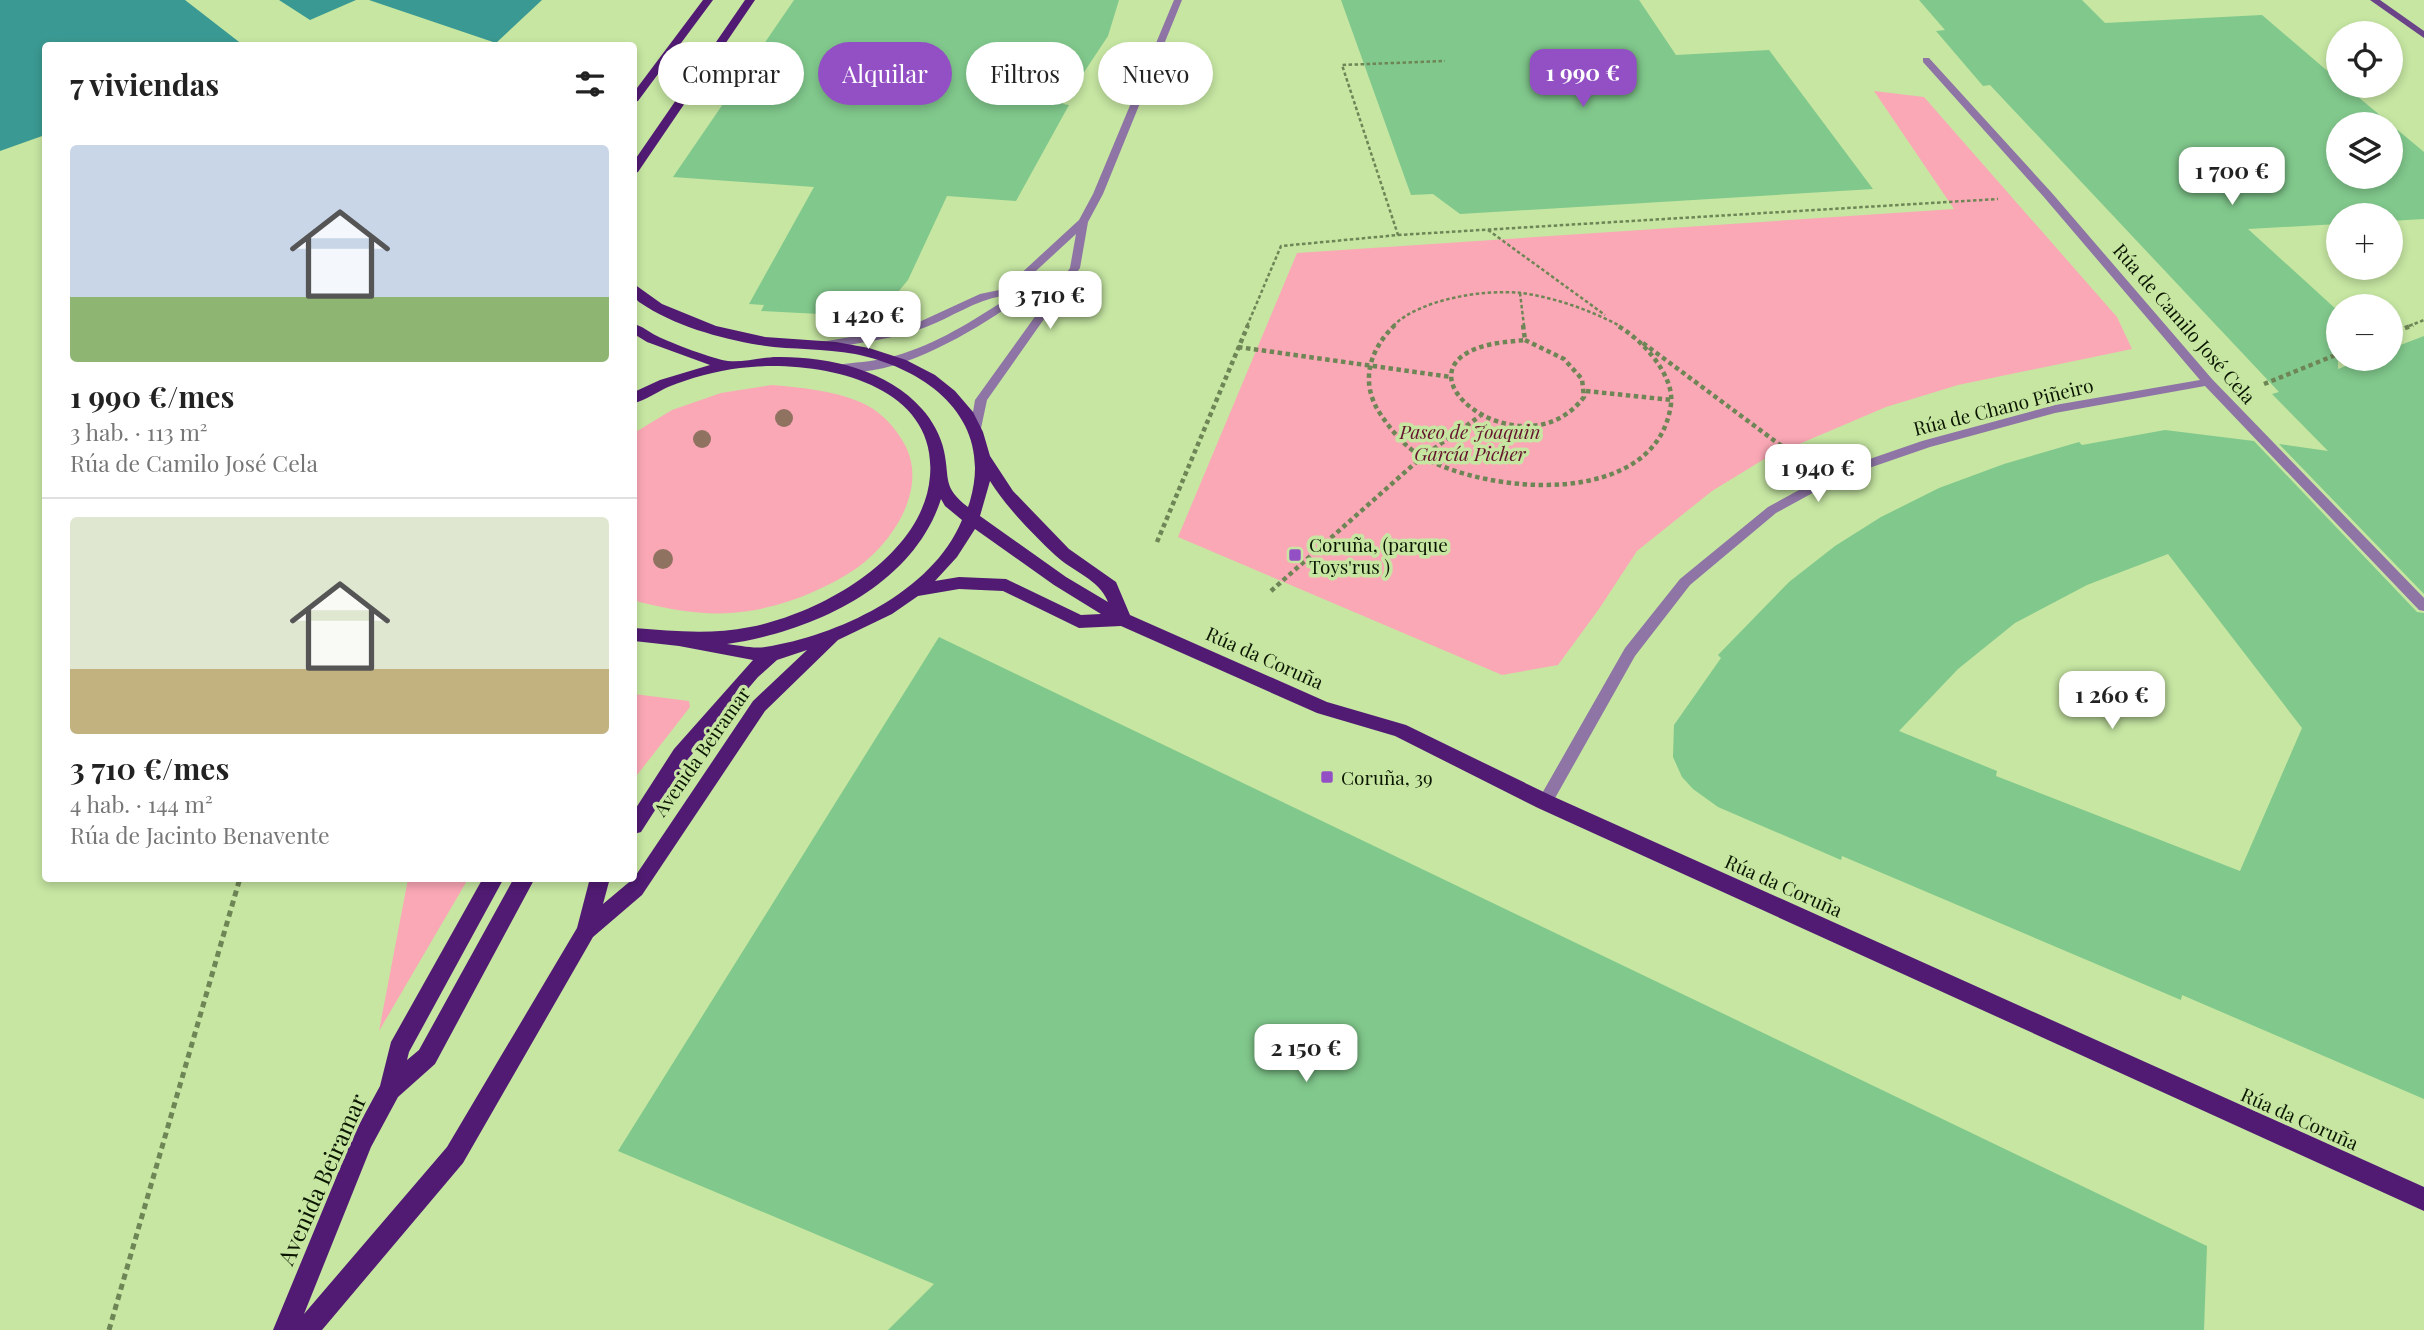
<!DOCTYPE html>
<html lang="es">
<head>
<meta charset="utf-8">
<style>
  body { margin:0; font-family:"Playfair Display",serif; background:#f6f6f6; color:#222; height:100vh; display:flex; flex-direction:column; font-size:26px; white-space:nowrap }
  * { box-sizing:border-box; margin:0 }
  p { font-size:23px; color:#767676 }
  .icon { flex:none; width:38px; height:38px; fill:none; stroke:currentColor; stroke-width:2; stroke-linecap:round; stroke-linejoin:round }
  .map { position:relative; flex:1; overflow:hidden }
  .sheet { position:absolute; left:42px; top:42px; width:595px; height:840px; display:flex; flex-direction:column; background:#fff; border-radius:7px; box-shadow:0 4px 10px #0003 }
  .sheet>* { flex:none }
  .hud { position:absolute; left:658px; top:42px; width:665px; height:63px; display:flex; gap:14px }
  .fabs { position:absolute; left:2326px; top:21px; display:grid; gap:14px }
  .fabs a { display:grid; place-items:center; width:77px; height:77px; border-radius:50%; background:#fff; box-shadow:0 4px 10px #0003; font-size:35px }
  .price { position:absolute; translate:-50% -60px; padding:0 16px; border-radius:14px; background:#fff; color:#222; font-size:23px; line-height:46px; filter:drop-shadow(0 2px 4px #0008) }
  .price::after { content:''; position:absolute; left:50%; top:42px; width:21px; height:16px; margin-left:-10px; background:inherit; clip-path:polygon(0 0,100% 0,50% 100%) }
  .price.on { background:#9350c4; color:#fff }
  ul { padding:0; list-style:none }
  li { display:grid; align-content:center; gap:14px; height:371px; padding:0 28px }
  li+li { border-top:2px solid #e0e0e0 }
  li span { display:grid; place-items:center; height:217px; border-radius:7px; color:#555 }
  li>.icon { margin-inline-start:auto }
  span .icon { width:126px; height:126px; fill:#fffc; stroke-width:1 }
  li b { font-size:30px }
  h2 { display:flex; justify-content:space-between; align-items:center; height:84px; padding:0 28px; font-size:30px }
  .tag { padding:0 24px; border-radius:32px; background:#fff; box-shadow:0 4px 10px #0003; font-size:24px; line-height:63px }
  .tag.on { background:#9350c4; color:#fff }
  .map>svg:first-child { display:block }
</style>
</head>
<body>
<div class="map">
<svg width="2424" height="1330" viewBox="0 0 2424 1330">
  <rect width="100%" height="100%" fill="#c6e6a2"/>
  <!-- green -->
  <path fill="#fba8b6" d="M 1874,91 L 1924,97 L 2117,317 L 2132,349 L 1958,385 L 1886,407 L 1766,458 L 1712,491 L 1637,551 L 1599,609 L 1558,665 L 1502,675 L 1178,537 L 1297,253 L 1954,209 Z
    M 772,385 C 803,388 832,390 860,402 C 880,410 895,427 905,445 C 928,489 893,542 857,568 C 826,589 787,605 749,611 C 711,617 677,611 639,602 L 634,599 L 634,433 L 672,410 L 721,393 Z
    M 634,694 L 689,701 L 690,707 L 634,779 Z
    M 408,879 L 468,879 L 379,1031 Z"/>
  <!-- water -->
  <path fill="#3a9992" d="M 0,0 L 185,0 L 243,45 L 46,46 L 45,135 L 0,151 Z
    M 279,0 L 356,0 L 310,20 Z
    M 369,0 L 542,0 L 496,43 Z"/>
  <!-- building -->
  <path fill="#81c88c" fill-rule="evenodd" d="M 794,0 L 1119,0 L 1108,36 L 1063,104 L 1069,105 L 1016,201 L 947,196 L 908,280 L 898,292 L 882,303 L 839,315 L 761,311 L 764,305 L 749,304 L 814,187 L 673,177 Z
    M 1341,0 L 1639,0 L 1676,55 L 1769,50 L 1873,189 L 1460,214 L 1433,194 L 1411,195 Z
    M 1919,0 L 2082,0 L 2105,23 L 2262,15 L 2338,80 L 2338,86 L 2345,86 L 2424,152 L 2424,219 L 2390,221 L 2390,215 L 2338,215 L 2338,224 L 2248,229 L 2338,311 L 2338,369 L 2364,359 L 2390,359 L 2390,349 L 2424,336 L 2424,594 L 2279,444 L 2328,451 L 2272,394 L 2279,392 L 1990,85 L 1983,86 L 1936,31 L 1945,30 ZM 2338,124 L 2390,124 L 2390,177 L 2338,177 Z
    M 2165,430 L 2254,441 L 2417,612 L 2424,613 L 2424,1099 L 2182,995 L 2181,1000 L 1842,856 L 1841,860 L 1718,807 L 1693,789 L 1682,777 L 1673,757 L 1674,725 L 1721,658 L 1718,655 L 1789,582 L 1835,546 L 1881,517 L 1939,488 L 2004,464 L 2079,442 L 2082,445 ZM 2168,554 L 2302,728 L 2240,871 L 1996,776 L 1997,771 L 1899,731 L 1958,669 L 2015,623 L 2087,585 Z
    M 939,637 L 2207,1246 L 2204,1330 L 888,1330 L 934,1284 L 618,1151 Z"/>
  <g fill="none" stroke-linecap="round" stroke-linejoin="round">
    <!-- path-far2 -->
    <path stroke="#6e8556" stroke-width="2.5" stroke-dasharray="3.5 2.5" stroke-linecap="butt" d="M 1488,230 L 1605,315
      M 1398,235 L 1998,199
      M 1520,293 L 1524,326
      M 1247,326 L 1281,246 L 1398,235 L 1342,65 L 1445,61
      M 1393,326 C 1420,299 1484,289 1522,293 C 1556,298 1590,310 1620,326
      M 2409,326 L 2424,320"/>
    <!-- path-far1 -->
    <path stroke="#6e8556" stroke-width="4.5" stroke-dasharray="4.5 3.5" stroke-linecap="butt" d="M 1395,325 C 1369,350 1359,383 1381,415 C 1391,430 1405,447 1421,456 C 1488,495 1657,509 1671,404 C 1675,375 1640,337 1616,325
      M 1523,325 L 1525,340
      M 2390,334 L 2413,325
      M 1525,340 L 1564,359 L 1582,379 L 1584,397 C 1529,470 1408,387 1467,353 C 1484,343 1506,342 1525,340 Z
      M 1643,343 L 1791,453
      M 1238,347 L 1451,377
      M 2264,384 L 2338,354
      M 1586,391 L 1672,400
      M 1157,542 L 1248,325
      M 1271,591 L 1422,457 L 1480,416"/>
    <!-- path -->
    <path stroke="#6e8556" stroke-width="5" stroke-dasharray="6 4.5" stroke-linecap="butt" d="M 109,1330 L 240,878"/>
    <!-- street -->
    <path fill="#8e75a5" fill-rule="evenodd" d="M 1174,0 L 1182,0 L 1103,194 L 1088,222 L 1080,268 L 987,400 L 980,433 L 972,433 L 970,430 L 975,400 L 1070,268 L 1076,234 L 1012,293 L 1011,305 C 969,334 891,380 838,371 L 838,365 C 854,362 871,362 887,358 C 929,348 966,325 1002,302 L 1002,296 C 974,301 952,317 926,327 C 894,339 858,343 825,349 L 821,348 L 821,342 L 874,333 L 917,323 L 980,294 L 1004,289 L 1079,220 L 1093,194 Z
      M 1923,58 L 1929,58 L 2051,192 L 2212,379 L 2424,598 L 2424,611 L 2419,610 L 2205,386 L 2055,413 L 1930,447 L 1840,478 L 1776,513 L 1690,585 L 1635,656 L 1550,807 L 1545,808 L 1540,807 L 1537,802 L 1540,797 L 1625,648 L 1680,579 L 1768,507 L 1832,472 L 1922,441 L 2055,405 L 2200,380 L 2043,196 L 1923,62 Z"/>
    <!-- secondary -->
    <path fill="#6a4389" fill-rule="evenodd" d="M 2370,0 L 2380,0 L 2424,31 L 2424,38 Z"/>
    <!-- primary -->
    <path fill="#511b74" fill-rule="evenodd" d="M 703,0 L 713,0 L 638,101 L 634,102 L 634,92 Z
      M 745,0 L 755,0 L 638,172 L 634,173 L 634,161 Z
      M 634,284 L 662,304 L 716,326 L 765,337 L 836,342 L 869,348 L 906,360 L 935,375 L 955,391 L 973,412 L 983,432 L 990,456 L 1013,491 L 1069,549 L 1116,582 L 1130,615 L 1327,702 L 1406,725 L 1552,796 L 2424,1187 L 2424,1211 L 1538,808 L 1395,736 L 1317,713 L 1121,626 L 1079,628 L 1003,591 L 959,589 L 918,596 L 892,614 L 838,640 L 765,711 L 642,895 L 593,937 L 463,1163 L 322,1330 L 273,1330 L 355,1132 L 380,1086 L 391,1042 L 483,878 L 504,878 L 409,1052 L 407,1060 L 419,1050 L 514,878 L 535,878 L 435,1064 L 398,1097 L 371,1147 L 304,1314 L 447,1147 L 577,928 L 590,878 L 610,878 L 603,904 L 634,878 L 753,701 L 807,650 L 777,660 L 758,677 L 688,759 L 641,832 L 634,834 L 634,811 L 674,749 L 753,660 L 679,646 L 634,641 L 634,628 C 673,631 710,635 750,627 C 820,614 924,556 930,476 C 938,379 811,359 740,368 C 716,371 690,378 668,387 C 657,392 646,400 634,403 L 634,392 L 660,380 L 710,365 L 647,342 L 634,334 L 634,324 C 642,326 649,332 657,336 C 671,343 713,359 728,361 C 744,363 764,356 781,357 C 830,357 888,370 922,409 C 932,420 941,436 944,451 C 950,479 942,487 968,507 L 970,501 C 994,419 928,369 855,354 C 823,348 791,350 759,345 C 719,338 674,326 639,302 L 634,297 ZM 990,481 C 1007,508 1032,533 1055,555 C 1073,572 1099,579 1108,602 L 1066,577 L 980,516 ZM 941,499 L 945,506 L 962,520 C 932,593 836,636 765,647 C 753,649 738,645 727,644 C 811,632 913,587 941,499 ZM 975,529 L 1054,585 L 1101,614 L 1081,615 L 1006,579 L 959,577 L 935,581 L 957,557 Z"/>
  </g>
  <!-- trees -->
  <g fill="#907261">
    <circle cx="784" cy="418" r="9"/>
    <circle cx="702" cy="439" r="9"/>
    <circle cx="663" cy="559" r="10"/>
  </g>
  <!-- markers -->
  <g fill="#9350c4" stroke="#c6e6a2" stroke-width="2.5">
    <rect x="1288" y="548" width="14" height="14" rx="3.5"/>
    <rect x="1320" y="770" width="14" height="14" rx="3.5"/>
  </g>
  <g text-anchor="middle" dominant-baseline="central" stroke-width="7" stroke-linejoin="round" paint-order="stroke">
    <!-- street labels -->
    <g font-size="19" fill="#0b1600" stroke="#c6e6a2">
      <text transform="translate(2185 323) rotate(49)">Rúa de Camilo José Cela</text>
      <text transform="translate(2003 406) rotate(-14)">Rúa de Chano Piñeiro</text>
      <text transform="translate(1265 657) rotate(24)">Rúa da Coruña</text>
      <text transform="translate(701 751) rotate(-55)">Avenida Beiramar</text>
      <text transform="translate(1784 885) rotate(24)">Rúa da Coruña</text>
      <text transform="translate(2300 1118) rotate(24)">Rúa da Coruña</text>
    </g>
    <!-- park labels -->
    <g font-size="19" font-style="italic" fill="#64142c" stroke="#c6e6a2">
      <text x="1470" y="431">Paseo de Joaquin<tspan x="1470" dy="22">García Picher</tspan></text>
    </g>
    <!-- poi labels -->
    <g font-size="19" fill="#0b1600" stroke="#c6e6a2" text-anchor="start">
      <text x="1309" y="544">Coruña, (parque<tspan x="1309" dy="22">Toys'rus )</tspan></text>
      <text x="1341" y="777">Coruña, 39</text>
    </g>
    <!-- near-street labels -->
    <g font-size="23" fill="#0b1600" stroke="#c6e6a2">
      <text transform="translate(321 1179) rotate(-66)">Avenida Beiramar</text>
    </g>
  </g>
</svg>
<div class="fabs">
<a><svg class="icon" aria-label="locate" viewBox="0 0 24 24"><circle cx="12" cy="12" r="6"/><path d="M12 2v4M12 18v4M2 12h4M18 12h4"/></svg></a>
<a><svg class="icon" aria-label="layers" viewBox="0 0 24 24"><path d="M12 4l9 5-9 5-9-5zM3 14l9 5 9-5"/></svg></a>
<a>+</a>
<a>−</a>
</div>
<b class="price on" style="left:1583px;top:109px">1 990 €</b>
<b class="price" style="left:2232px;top:207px">1 700 €</b>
<b class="price" style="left:1050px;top:331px">3 710 €</b>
<b class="price" style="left:868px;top:351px">1 420 €</b>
<b class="price" style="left:1818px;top:504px">1 940 €</b>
<b class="price" style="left:2112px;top:731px">1 260 €</b>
<b class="price" style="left:1306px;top:1084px">2 150 €</b>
<div class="hud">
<a class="tag">Comprar</a>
<a class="tag on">Alquilar</a>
<a class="tag">Filtros</a>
<a class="tag">Nuevo</a>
</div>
<section class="sheet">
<h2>7 viviendas<svg class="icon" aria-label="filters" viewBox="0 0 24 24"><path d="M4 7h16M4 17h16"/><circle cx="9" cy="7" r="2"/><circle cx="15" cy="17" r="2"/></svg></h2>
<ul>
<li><span style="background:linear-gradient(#c9d6e8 70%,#8fb573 0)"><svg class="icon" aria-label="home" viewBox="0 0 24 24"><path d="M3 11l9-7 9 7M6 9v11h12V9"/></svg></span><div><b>1 990 €/mes</b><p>3 hab. · 113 m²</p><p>Rúa de Camilo José Cela</p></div></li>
<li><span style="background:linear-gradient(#dfe7d0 70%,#c2b280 0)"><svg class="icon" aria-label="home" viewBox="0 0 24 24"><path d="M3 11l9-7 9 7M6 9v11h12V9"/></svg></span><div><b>3 710 €/mes</b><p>4 hab. · 144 m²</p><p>Rúa de Jacinto Benavente</p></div></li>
</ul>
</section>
</div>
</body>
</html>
